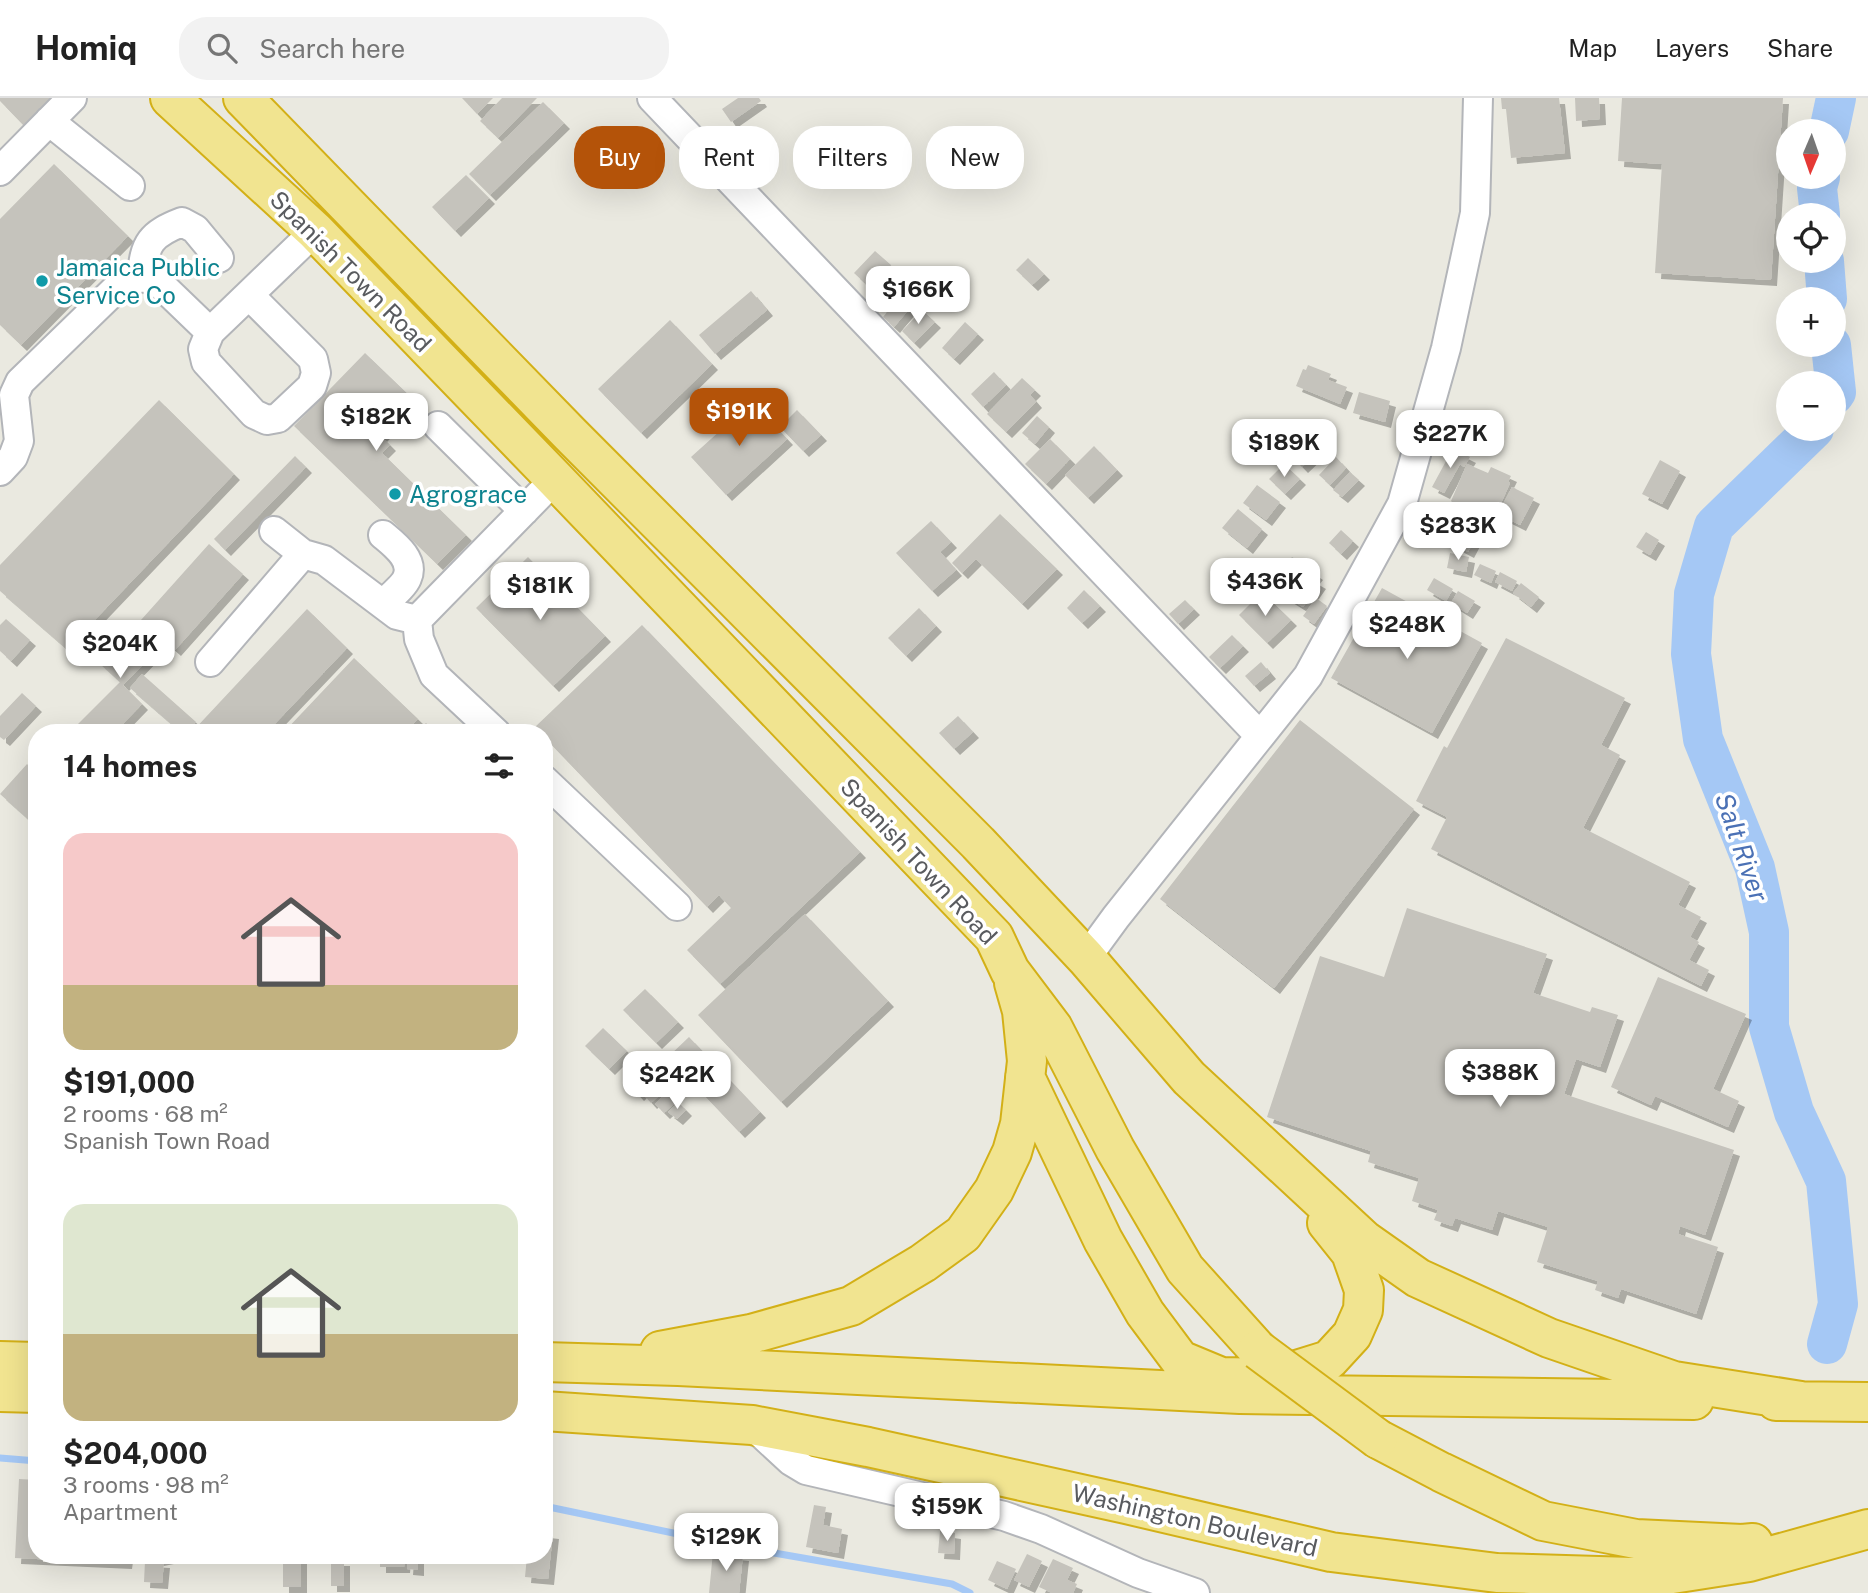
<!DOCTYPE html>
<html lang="en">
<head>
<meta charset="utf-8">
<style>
  body { margin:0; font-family:"Public Sans",sans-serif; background:#f2f2f2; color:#222; height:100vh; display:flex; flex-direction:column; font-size:26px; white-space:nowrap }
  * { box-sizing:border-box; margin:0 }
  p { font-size:23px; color:#767676 }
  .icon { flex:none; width:38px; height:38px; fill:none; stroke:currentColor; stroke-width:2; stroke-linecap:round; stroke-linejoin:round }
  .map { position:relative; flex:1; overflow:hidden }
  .side { position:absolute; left:28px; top:626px; width:525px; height:840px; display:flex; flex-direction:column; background:#fff; border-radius:28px; box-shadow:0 7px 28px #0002 }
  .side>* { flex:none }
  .guide { position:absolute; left:574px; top:28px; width:665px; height:63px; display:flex; gap:14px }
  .needle { width:46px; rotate:182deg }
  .tools { position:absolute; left:1776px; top:21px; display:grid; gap:14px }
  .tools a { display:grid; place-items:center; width:70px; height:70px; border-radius:50%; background:#fff; box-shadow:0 7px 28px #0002; font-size:35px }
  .price { position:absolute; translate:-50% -60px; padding:0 16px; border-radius:14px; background:#fff; color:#222; font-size:23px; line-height:46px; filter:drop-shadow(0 2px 4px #0008) }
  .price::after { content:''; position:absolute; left:50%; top:42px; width:21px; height:16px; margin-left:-10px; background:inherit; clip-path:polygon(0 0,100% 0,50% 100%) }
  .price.selected { background:#b45309; color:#fff }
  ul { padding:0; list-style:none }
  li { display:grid; align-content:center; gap:14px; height:371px; padding:0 35px }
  li span { display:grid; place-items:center; height:217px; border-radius:21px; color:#555 }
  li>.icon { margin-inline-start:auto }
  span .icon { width:126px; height:126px; fill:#fffc; stroke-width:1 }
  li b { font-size:30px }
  h2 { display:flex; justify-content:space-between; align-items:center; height:84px; padding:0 35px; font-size:30px }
  .pill { padding:0 24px; border-radius:28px; background:#fff; box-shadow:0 7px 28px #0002; font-size:24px; line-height:63px }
  .pill.selected { background:#b45309; color:#fff }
  header { display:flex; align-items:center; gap:42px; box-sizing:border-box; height:98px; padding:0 35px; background:#fff; border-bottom:2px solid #e0e0e0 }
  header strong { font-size:33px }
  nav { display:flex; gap:38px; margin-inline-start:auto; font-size:24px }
  .search { width:490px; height:63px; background:#f2f2f2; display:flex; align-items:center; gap:18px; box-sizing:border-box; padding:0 24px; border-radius:28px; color:#767676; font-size:26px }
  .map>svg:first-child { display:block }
</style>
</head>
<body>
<header>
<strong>Homiq</strong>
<div class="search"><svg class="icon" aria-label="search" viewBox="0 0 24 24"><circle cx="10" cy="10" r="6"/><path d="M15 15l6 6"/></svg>Search here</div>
<nav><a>Map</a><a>Layers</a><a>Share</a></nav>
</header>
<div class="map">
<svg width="1868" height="1495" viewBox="0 0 1868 1495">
  <defs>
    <filter id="shadow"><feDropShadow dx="6" dy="6" stdDeviation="0" flood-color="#0004"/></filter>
  </defs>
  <rect width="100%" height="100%" fill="#eae9e0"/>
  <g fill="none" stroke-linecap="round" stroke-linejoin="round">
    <!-- stream -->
    <path stroke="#a5c8f5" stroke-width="7" d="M 0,1360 L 37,1363
      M 544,1408 L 740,1449 L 952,1486 L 970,1495"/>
    <!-- river -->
    <path stroke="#a5c8f5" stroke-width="40" d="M 1829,33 L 1836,0
      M 1820,79 L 1817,90 L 1820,117
      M 1824,163 L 1827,201
      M 1831,247 L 1836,294 L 1834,297
      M 1814,331 L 1714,428 L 1694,496 L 1691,556 L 1703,641 L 1755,770 L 1769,834 L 1769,929 L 1794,1014 L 1826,1083 L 1838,1206 L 1827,1246"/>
  </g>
  <!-- building -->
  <path fill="#c5c3bc" filter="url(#shadow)" d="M 0,0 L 61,0 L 28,32 L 0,3 Z
    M 462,0 L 493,0 L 477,16 Z
    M 502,0 L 537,0 L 498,40 L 480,23 Z
    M 738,0 L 759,0 L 761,3 L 731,24 L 722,11 Z
    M 1501,0 L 1559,0 L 1565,55 L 1511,60 L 1506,11 L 1502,11 Z
    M 1575,0 L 1599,0 L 1600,21 L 1576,23 Z
    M 1622,0 L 1783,0 L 1771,182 L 1655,175 L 1662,66 L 1618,63 Z
    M 543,4 L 564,25 L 490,97 L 469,76 Z
    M 54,66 L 128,138 L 21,247 L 0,227 L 0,121 Z
    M 466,77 L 489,100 L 455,133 L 432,109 Z
    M 875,153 L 891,167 L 870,190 L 854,175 Z
    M 1028,160 L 1044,176 L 1032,187 L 1016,172 Z
    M 914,178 L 926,191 L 909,206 L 897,193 Z
    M 881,180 L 895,196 L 881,209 L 867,193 Z
    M 751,193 L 767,212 L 715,256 L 699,237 Z
    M 899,200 L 910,210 L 894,229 L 883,219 Z
    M 922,212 L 935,224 L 914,245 L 902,233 Z
    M 670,222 L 712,266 L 641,335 L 598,291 Z
    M 965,224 L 978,236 L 954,261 L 942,250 Z
    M 365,255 L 415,303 L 381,338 L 390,347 L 382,355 L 466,437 L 437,466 L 294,328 Z
    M 1308,267 L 1331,276 L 1328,282 L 1347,289 L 1340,306 L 1296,288 L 1303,271 L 1306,272 Z
    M 994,274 L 1006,287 L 983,309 L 971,296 Z
    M 1022,280 L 1035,292 L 1030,297 L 1036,304 L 1006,334 L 987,316 Z
    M 1359,294 L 1390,303 L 1385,324 L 1353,315 Z
    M 159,302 L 234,376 L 67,551 L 0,493 L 0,467 Z
    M 752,304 L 787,341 L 726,397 L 691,359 Z
    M 797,312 L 821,337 L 803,353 L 780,329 Z
    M 1037,318 L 1049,329 L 1035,346 L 1022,335 Z
    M 1294,321 L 1314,341 L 1310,345 L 1318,354 L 1302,369 L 1273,339 L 1289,323 L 1290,325 Z
    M 1050,341 L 1070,361 L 1046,386 L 1025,366 Z
    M 1094,348 L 1117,372 L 1088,400 L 1065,377 Z
    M 1452,352 L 1461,357 L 1462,355 L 1470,359 L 1464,369 L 1460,366 L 1444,395 L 1432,389 Z
    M 295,358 L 306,369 L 225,452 L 214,441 Z
    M 1336,359 L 1346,370 L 1330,387 L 1319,377 Z
    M 1660,362 L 1680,373 L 1662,406 L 1642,396 Z
    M 1284,366 L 1300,381 L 1285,396 L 1269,381 Z
    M 1467,366 L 1488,375 L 1491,369 L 1511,378 L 1508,384 L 1510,385 L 1494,421 L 1492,420 L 1486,434 L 1447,417 L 1452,404 L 1451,403 Z
    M 1350,374 L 1359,382 L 1342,399 L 1333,392 Z
    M 1257,387 L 1280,404 L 1266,422 L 1243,405 Z
    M 1512,389 L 1534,400 L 1520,427 L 1498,416 Z
    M 1238,411 L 1262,431 L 1247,450 L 1222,430 Z
    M 1433,414 L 1477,437 L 1468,454 L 1424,431 Z
    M 1000,416 L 1057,471 L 1022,506 L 976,461 L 962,475 L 952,465 Z
    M 931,423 L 951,444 L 940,454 L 956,472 L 932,493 L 896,455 Z
    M 1341,432 L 1353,443 L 1341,456 L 1329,445 Z
    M 1646,434 L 1659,442 L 1650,457 L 1636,449 Z
    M 209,446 L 243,476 L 175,552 L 141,522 Z
    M 1450,455 L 1469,459 L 1466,474 L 1447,470 Z
    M 528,459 L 605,538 L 553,588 L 476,510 Z
    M 1292,459 L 1317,476 L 1313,481 L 1320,485 L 1303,509 L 1287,499 L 1298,484 L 1282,473 Z
    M 1480,466 L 1496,473 L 1491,485 L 1474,477 Z
    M 1500,474 L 1517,483 L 1512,493 L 1495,484 Z
    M 1434,480 L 1453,491 L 1446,503 L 1427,492 Z
    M 1521,485 L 1539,499 L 1531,509 L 1513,495 Z
    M 1382,490 L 1482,545 L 1432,635 L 1331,580 Z
    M 1084,492 L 1100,508 L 1082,525 L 1067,510 Z
    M 1458,493 L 1475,503 L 1467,515 L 1451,505 Z
    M 1262,494 L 1291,522 L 1267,545 L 1239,517 Z
    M 1316,500 L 1327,508 L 1314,526 L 1303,518 Z
    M 1185,502 L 1194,511 L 1178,526 L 1169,516 Z
    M 919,510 L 936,528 L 906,558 L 888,540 Z
    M 307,511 L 347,550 L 266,635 L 191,635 Z
    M 6,521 L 30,542 L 11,563 L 0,553 L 0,527 Z
    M 139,525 L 162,547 L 123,587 L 142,606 L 114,635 L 69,635 L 120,584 L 94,560 L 123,530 L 128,536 Z
    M 642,527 L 860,754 L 720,886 L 687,852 L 731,810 L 719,797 L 707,809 L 544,639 L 544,635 L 540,635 L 535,629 Z
    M 1232,537 L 1243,548 L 1220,570 L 1209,559 Z
    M 1506,540 L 1625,600 L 1601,647 L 1620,657 L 1583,730 L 1690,784 L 1678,807 L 1701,819 L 1690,839 L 1699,844 L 1689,862 L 1709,872 L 1701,888 L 1431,751 L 1447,719 L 1416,703 L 1444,648 L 1447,650 Z
    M 354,560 L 418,621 L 404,635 L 283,635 Z
    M 1261,564 L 1270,575 L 1254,588 L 1245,578 Z
    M 142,576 L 196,624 L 186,635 L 182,635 L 130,590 Z
    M 22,595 L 36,608 L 4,642 L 0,639 L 0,618 Z
    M 958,618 L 973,634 L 954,651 L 939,635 Z
    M 1300,622 L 1414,711 L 1274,890 L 1160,801 Z
    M 426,625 L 436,635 L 416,635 Z
    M 27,666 L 37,676 L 37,712 L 28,721 L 0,696 Z
    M 1407,810 L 1547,856 L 1533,895 L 1590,914 L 1592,909 L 1618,917 L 1600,969 L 1576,961 L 1564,996 L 1734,1052 L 1705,1137 L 1680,1128 L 1678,1136 L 1718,1149 L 1696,1216 L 1621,1191 L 1618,1200 L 1595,1192 L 1598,1183 L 1537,1164 L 1548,1129 L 1498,1113 L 1492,1132 L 1455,1120 L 1452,1128 L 1434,1122 L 1438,1112 L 1412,1103 L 1419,1080 L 1368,1064 L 1371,1053 L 1267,1019 L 1320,858 L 1384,879 Z
    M 805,816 L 888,903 L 781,1004 L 698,917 Z
    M 1658,879 L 1746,916 L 1713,991 L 1739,1003 L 1728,1029 L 1655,998 L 1651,1007 L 1611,989 Z
    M 645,891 L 678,924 L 656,945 L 623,912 Z
    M 603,930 L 627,953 L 609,971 L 585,948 Z
    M 689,939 L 760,1014 L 739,1034 L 668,959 Z
    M 639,971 L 652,984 L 638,997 L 625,983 Z
    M 656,984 L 664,993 L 651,1005 L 643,996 Z
    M 667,994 L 676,1004 L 664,1015 L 655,1006 Z
    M 678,1004 L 686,1012 L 677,1021 L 668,1014 Z
    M 19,1381 L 37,1382 L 37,1458 L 127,1458 L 126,1465 L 15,1460 Z
    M 814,1407 L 826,1409 L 823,1427 L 842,1431 L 838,1455 L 806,1449 Z
    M 940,1433 L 955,1435 L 954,1456 L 938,1455 Z
    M 544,1434 L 553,1435 L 548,1481 L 525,1479 L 527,1458 L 544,1458 Z
    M 713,1454 L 743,1457 L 739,1495 L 709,1495 Z
    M 1027,1456 L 1042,1463 L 1029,1489 L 1014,1482 Z
    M 152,1458 L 173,1458 L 173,1459 L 153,1463 Z
    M 283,1458 L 301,1458 L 301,1489 L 283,1489 Z
    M 380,1458 L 405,1458 L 404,1469 L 380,1469 Z
    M 408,1458 L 418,1458 L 418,1472 L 407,1471 Z
    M 1053,1461 L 1073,1470 L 1067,1482 L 1077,1486 L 1073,1495 L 1052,1495 L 1039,1489 Z
    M 331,1462 L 344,1462 L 344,1488 L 331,1488 Z
    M 145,1463 L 164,1464 L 162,1485 L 144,1484 Z
    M 997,1463 L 1016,1471 L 1007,1491 L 988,1482 Z"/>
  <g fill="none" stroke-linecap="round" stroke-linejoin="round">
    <defs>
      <path id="minor" d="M 652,0 L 1260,638
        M 49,23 L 130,88
        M 0,73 L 72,0
        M 142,179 C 144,145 151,136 182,124 L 195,131 L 219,160
        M 249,197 L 313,261 L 316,275 L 312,288 L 278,320 L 267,322 L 254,316 L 206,264 L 203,251 L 210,234 L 315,133
        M 438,328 L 524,413
        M 0,373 L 13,359 L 19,343 L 14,297 L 20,284 L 122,185 L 142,179 L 157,183 L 210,234
        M 274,433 L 303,456 L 324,462 L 397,517 L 417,522
        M 383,506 C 389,500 404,488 407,480 C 415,462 395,447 383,437
        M 210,564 L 303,456
        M 496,635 L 434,577 L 419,541 L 417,522 L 555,381
        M 544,682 L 677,808
        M 1086,860 L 1116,819 L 1308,578 L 1402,406 L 1446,250 L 1475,115 L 1478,0
        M 752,1327 L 791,1363 L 806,1372 L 1004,1418 L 1041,1431 L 1138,1475 L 1195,1495"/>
      <path id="highway" d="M 170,0 L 315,133 L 555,381 L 994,839 L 1010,873 L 1053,930 L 1115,1051 L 1185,1171 L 1258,1252
        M 243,0 L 570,336 L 978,745 L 1086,860 L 1189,980 L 1364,1142 L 1418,1180 L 1549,1240 L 1674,1283 L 1801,1303
        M 1025,979 L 1103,1142 L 1145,1215 L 1180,1262 L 1221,1279 L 1271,1280 L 1329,1262 L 1352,1237 L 1363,1212 L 1364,1192 L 1351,1155 L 1327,1125
        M 660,1253 L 751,1236 L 851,1208 L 923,1165 L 963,1136 L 994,1092 L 1012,1054 L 1020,1026 L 1027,963 L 1022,913 L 1014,885
        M 0,1263 L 37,1264
        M 544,1264 L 678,1268 L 1240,1296 L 1694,1302
        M 0,1294 L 37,1295
        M 1776,1303 L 1868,1304
        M 544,1313 L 752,1327 L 868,1349 L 1126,1406 L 1331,1454 L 1497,1475 L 1632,1479 L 1672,1476 L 1749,1464 L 1868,1431
        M 1378,1341 L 1441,1374 L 1543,1423 L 1636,1441 L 1742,1446 L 1753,1445"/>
    </defs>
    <!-- minor casing -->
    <use href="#minor" stroke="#b3b5b9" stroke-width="32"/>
    <!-- highway casing -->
    <use href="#highway" stroke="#d3b017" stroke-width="42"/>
    <!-- minor -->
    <use href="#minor" stroke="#fff" stroke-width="28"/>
    <!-- highway -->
    <use href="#highway" stroke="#f1e490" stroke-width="38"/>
    <defs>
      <path id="highway-bridge" d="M 1258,1252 L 1378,1341"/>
    </defs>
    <!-- highway-bridge casing -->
    <use href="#highway-bridge" stroke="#d3b017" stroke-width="42" stroke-linecap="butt"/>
    <!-- highway-bridge -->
    <use href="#highway-bridge" stroke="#f1e490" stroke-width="38"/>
  </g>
  <!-- markers -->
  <g fill="#0f9aa8" stroke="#fff" stroke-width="2.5">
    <circle cx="42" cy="183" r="7"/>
    <circle cx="395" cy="396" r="7"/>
  </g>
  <g text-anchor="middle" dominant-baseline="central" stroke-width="7" stroke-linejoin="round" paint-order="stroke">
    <!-- culture labels -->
    <g font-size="24" fill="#0d838f" stroke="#fff" text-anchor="start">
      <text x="56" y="169">Jamaica Public<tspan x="56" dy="28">Service Co</tspan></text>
      <text x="409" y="396">Agrograce</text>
    </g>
    <!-- street labels -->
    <g font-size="24" fill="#595b5f" stroke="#fff">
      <text transform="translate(351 173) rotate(45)">Spanish Town Road</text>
      <text transform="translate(919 763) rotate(47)">Spanish Town Road</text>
      <text transform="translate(1195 1422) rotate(13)">Washington Boulevard</text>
    </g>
    <!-- water labels -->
    <g font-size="26" font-style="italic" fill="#4b71b5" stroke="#fff">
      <text transform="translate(1742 749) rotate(71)">Salt River</text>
    </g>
  </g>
</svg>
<div class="tools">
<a><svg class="needle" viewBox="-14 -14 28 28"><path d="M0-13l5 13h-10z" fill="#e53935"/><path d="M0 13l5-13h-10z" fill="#767676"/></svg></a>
<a><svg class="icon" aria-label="locate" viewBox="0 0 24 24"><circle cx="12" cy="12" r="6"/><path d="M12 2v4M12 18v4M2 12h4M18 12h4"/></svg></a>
<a>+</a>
<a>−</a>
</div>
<b class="price" style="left:918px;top:228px">$166K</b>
<b class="price selected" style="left:739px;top:350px">$191K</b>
<b class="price" style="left:376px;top:355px">$182K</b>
<b class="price" style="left:1450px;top:372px">$227K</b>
<b class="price" style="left:1284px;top:381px">$189K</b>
<b class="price" style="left:1458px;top:464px">$283K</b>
<b class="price" style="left:1265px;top:520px">$436K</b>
<b class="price" style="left:540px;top:524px">$181K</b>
<b class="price" style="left:1407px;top:563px">$248K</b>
<b class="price" style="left:120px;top:582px">$204K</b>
<b class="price" style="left:1500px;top:1011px">$388K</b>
<b class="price" style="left:677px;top:1013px">$242K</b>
<b class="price" style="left:947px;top:1445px">$159K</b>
<b class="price" style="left:726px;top:1475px">$129K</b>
<div class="guide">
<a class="pill selected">Buy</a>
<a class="pill">Rent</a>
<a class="pill">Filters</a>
<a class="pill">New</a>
</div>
<section class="side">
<h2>14 homes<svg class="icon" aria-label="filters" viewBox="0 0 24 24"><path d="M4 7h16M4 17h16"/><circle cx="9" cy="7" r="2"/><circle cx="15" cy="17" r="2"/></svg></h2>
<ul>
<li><span style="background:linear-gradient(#f6c9c9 70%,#c2b280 0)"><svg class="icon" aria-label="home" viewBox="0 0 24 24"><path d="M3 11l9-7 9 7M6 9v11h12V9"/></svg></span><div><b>$191,000</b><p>2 rooms · 68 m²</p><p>Spanish Town Road</p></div></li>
<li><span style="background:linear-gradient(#dfe7d0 60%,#c2b280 0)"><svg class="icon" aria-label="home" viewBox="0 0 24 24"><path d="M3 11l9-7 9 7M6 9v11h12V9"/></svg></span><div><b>$204,000</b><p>3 rooms · 98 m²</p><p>Apartment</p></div></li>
</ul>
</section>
</div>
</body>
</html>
